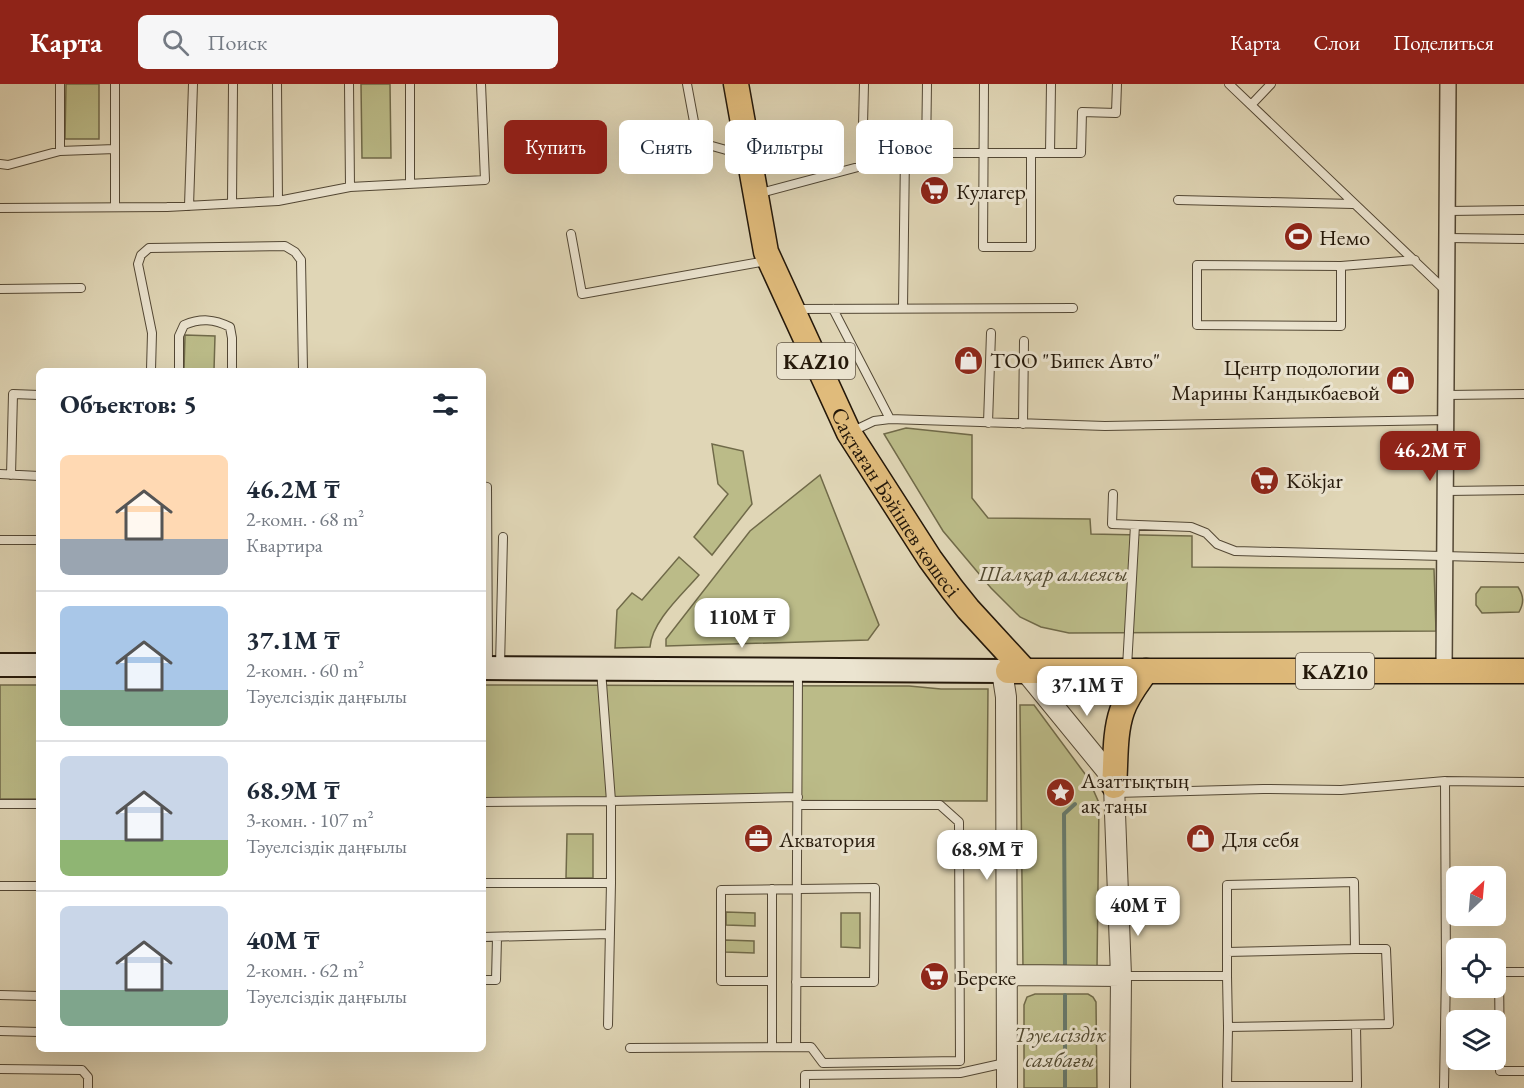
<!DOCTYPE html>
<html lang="ru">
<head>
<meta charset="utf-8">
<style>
  body { margin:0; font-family:"EB Garamond",serif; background:#f6f6f7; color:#1f2937; height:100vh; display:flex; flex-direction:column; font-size:22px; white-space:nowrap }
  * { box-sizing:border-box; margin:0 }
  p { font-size:20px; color:#747a83 }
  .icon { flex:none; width:33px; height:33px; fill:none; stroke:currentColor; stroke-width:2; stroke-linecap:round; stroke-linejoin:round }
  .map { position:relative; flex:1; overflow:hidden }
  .drawer { position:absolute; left:36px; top:284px; width:450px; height:684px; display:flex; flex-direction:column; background:#fff; border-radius:9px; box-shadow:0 6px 24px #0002 }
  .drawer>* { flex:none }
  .top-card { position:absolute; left:504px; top:36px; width:570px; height:54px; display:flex; gap:12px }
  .needle { width:39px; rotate:26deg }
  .buttons { position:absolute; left:1446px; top:782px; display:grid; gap:12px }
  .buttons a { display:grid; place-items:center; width:60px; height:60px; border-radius:9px; background:#fff; box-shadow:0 6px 24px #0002; font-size:30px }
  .price { position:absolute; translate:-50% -51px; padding:0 14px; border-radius:12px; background:#fff; color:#222; font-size:20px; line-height:39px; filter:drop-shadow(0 2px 3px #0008) }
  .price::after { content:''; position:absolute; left:50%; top:36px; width:18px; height:14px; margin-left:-9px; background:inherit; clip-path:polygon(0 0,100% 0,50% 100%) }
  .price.on { background:#8f2418; color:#fff }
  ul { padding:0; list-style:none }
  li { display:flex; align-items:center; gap:18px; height:150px; padding:0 24px }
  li+li { border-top:2px solid #e0e1e3 }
  li span { display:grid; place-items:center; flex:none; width:168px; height:120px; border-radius:9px; color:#555 }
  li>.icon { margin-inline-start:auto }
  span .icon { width:72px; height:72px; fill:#fffc; stroke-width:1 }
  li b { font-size:26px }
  h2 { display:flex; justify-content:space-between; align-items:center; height:72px; padding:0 24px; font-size:26px }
  .tag { padding:0 21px; border-radius:9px; background:#fff; box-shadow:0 6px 24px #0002; font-size:21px; line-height:54px }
  .tag.on { background:#8f2418; color:#fff }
  header { display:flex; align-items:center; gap:36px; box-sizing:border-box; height:84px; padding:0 30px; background:#8f2418; color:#fff }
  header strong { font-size:28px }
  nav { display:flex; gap:33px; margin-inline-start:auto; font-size:21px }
  .search { width:420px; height:54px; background:#f6f6f7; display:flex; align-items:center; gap:15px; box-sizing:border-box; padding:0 21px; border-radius:9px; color:#747a83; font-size:22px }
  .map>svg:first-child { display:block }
</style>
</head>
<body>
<header>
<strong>Карта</strong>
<div class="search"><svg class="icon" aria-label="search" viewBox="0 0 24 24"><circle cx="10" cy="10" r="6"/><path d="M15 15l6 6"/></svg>Поиск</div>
<nav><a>Карта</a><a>Слои</a><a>Поделиться</a></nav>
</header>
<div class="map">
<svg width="1524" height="1004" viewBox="0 0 1524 1004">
  <rect width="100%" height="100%" fill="#e0d6b6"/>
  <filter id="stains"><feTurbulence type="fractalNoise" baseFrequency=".00333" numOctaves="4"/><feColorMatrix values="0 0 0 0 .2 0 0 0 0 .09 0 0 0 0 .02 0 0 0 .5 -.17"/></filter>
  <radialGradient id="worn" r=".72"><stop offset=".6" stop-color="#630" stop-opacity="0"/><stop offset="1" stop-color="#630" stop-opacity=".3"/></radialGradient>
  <!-- green -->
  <path fill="#bb8" stroke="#706a49" stroke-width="1.5" d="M 66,0 L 99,0 L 99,55 L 65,55 Z
    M 361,0 L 390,0 L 391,74 L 362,74 Z
    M 185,251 L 215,252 L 214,286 L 184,286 Z
    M 906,344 L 972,351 L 972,414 L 988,434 L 1090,435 L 1091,450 L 1192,452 L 1192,483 L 1434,485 L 1436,547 L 1069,549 L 1041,543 L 1020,533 L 991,504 L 943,447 L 884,350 Z
    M 712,360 L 743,367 L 752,420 L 712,471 L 694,453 L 728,410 L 718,400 Z
    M 820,391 L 879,541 L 868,556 L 666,562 L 666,555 L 750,447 Z
    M 679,473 L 699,491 C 682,511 652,537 650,563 L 615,564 L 617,526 L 632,509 L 642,516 Z
    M 1481,503 L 1518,503 C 1524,512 1524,519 1519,528 L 1482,529 L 1476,521 L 1476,510 Z
    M 0,601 L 39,601 L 39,715 L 0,715 Z
    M 483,601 L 909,602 L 941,605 L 988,605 L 987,717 L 483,716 Z
    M 1020,621 L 1034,621 L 1088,694 L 1099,719 L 1097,885 L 1023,885 Z
    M 567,750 L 593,750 L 593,794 L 566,794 Z
    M 726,828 L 755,829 L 755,842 L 726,841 Z
    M 841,829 L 860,829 L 860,864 L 841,863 Z
    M 725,856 L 754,857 L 754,869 L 725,868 Z
    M 1035,910 L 1088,910 L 1093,913 L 1096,918 L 1097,1004 L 1024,1004 L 1024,921 L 1027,913 Z"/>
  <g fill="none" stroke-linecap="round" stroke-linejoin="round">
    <!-- stream -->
    <path stroke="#67796b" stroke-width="4" d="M 1065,885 L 1064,730 L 1075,720
      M 1065,911 L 1065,1004"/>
    <defs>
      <path id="service" d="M 277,0 L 278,117 L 350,103
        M 349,0 L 350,103 L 485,96 L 481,0
        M 410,0 L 410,99
        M 687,0 L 695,43 L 705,60 L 744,71
        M 984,0 L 983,163 L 1031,163 L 1031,69
        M 1229,0 L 1445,206
        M 1251,21 L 1271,0
        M 115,65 L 115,123
        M 60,67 L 60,0
        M 863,69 L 1081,69 L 1082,28 L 1116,29 L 1117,0
        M 926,69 L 927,0
        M 1050,69 L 1051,0
        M 0,80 L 8,81 L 60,67 L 115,65 L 115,0
        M 757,110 L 862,82 L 864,0
        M 1178,116 L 1353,120
        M 232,119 L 233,0
        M 189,122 L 193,0
        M 0,124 L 167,123 L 278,117
        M 1448,127 L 1524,126
        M 571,150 L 582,210 L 766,177
        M 1448,154 L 1524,155
        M 1197,181 L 1341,182 L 1341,242 L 1197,241 Z
        M 1341,182 L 1415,176
        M 0,205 L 81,204
        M 903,224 L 905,69
        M 797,225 L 1073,224
        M 833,225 L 890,335
        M 151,286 L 152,249 L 138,180 L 141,171 L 149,164 L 285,162 L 295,168 L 301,176 L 303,286
        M 179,286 L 179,252 L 184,241 C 201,234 214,235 230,243 L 232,254 L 232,286
        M 1447,311 L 1524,310
        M 988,339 L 991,249
        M 1023,340 L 1024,257
        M 853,347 L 874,337 L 890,335 L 1105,342 L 1447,336
        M 0,390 L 39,392
        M 11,391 L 13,310 L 39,311
        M 483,402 L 487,403 L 488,582
        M 1446,407 L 1524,406
        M 1113,410 L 1112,440 L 1191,443 L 1206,449 L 1217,460 L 1235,467 L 1524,474
        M 0,456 L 39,456
        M 500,582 L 503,453
        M 1127,583 L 1135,441
        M 1116,709 L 1263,705 L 1341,706 L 1445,697
        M 483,718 L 611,717 L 601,586
        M 0,720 L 39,720
        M 483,799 L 611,799
        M 0,802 L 39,802
        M 772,805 L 772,963
        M 483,853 L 610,850
        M 1227,868 L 1355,865
        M 1446,887 L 1445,697 L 1524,698
        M 1496,888 L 1524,888
        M 1499,888 L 1500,987 L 1524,987
        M 1123,892 L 1227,892 L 1227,801 L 1354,798 L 1355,865 L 1386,865 L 1389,940 L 1228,943 L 1227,1002 L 1357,1002 L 1356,941
        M 1227,892 L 1228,943
        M 483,896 L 496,896 L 497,853
        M 772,897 L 721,897 L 721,806 L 875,804 L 874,898 L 796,898
        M 0,911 L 39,912
        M 608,941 L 611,799 L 611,717 L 798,713
        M 0,947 L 39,948
        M 796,963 L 798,589
        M 630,964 L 811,963 L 823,979 L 960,977 L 959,738 L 940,721 L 798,721
        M 0,985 L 82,986 L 88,993 L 88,1004
        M 805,1004 L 805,991 L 960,989 L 1005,979
        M 1444,1004 L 1446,887 L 1456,888"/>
      <path id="minor" d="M 1444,587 L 1448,0"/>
      <path id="tertiary" d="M 1002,587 L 1006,613 L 1007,1004
        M 1025,587 L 1106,686 L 1114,702 L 1121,892 L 1120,1004
        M 1007,891 L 1121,892"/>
      <path id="secondary" d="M 0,581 L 39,581
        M 483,584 L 1002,587"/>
      <g id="primary">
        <path id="s1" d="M 736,0 L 766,168 L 849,349 L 930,475 L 952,505 L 968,525 L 1025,587"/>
        <path d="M 1008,587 L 1524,587"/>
        <path d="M 1114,702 C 1116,678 1114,650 1122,627 C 1127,612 1137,600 1146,587"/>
      </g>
    </defs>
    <!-- service casing -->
    <use href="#service" stroke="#534835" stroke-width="10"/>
    <!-- minor casing -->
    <use href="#minor" stroke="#534835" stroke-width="18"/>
    <!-- tertiary casing -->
    <use href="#tertiary" stroke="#534835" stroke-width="22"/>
    <!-- secondary casing -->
    <use href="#secondary" stroke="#24180a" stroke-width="26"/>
    <!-- primary casing -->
    <use href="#primary" stroke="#24180a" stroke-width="27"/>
    <!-- service -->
    <use href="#service" stroke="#ebe4d0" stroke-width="8"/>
    <!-- minor -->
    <use href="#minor" stroke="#ebe4d0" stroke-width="15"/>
    <!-- tertiary -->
    <use href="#tertiary" stroke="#ebe4d0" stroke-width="20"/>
    <!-- secondary -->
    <use href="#secondary" stroke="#ebe4d0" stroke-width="22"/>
    <!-- primary -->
    <use href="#primary" stroke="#e0bb7b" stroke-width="24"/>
  </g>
  <!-- icons -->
  <defs>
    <symbol id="supermarket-disc" viewBox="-11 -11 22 22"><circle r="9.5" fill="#8f2418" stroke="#ebe4d0"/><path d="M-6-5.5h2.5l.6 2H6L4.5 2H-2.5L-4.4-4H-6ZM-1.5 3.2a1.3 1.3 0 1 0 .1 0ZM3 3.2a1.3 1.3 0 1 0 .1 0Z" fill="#fff"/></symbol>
    <symbol id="stadium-disc" viewBox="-11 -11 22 22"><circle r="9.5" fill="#8f2418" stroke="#ebe4d0"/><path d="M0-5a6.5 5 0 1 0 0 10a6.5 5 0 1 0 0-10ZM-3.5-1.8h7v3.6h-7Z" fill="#fff"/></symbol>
    <symbol id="shop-disc" viewBox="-11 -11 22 22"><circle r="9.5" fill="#8f2418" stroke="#ebe4d0"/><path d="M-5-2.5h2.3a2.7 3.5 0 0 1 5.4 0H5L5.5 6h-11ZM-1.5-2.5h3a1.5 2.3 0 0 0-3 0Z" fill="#fff"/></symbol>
    <symbol id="sight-disc" viewBox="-11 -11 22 22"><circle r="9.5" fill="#8f2418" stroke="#ebe4d0"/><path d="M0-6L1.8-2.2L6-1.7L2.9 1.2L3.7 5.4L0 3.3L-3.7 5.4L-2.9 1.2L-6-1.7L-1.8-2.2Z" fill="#fff"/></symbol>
    <symbol id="office-disc" viewBox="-11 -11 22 22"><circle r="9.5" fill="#8f2418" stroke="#ebe4d0"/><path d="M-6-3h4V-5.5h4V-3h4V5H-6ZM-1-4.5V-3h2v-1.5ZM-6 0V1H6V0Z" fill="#fff"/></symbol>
  </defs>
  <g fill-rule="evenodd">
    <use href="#supermarket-disc" x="918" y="90" width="33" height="33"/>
    <use href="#stadium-disc" x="1282" y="136" width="33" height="33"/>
    <use href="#shop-disc" x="952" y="260" width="33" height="33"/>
    <use href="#shop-disc" x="1384" y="280" width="33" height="33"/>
    <use href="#supermarket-disc" x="1248" y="380" width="33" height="33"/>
    <use href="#sight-disc" x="1044" y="692" width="33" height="33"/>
    <use href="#office-disc" x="742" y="738" width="33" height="33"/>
    <use href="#shop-disc" x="1184" y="738" width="33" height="33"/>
    <use href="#supermarket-disc" x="918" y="876" width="33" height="33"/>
  </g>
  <g text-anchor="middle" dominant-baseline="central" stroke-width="6" stroke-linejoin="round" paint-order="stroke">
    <!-- shield labels -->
    <g fill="#ebe4d0" stroke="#605545" stroke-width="1.5">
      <rect x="777" y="259" width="78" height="36" rx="4.5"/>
      <rect x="1296" y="569" width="78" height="36" rx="4.5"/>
    </g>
    <g font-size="21" font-weight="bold" fill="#24180a">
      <text x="816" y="277">KAZ10</text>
      <text x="1335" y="587">KAZ10</text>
    </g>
    <!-- poi labels -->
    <g font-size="22" fill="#24180a" stroke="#ebe4d0" text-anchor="start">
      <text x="956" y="107">Кулагер</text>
      <text x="1319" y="153">Немо</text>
      <text x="990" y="276">ТОО "Бипек Авто"</text>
      <text x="1380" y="283" text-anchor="end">Центр подологии<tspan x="1380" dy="25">Марины Кандыкбаевой</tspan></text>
      <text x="1286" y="396">Kökjar</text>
      <text x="1081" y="696">Азаттықтың<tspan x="1081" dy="25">ақ таңы</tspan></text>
      <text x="779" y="755">Акватория</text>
      <text x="1222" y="755">Для себя</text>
      <text x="956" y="893">Береке</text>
    </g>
    <!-- street labels -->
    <g font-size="22" fill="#24180a" stroke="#ebe4d0">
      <text stroke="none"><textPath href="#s1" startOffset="453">Сақтаған Бәйішев көшесі</textPath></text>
    </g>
    <!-- park labels -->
    <g font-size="22" font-style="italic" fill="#514930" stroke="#ebe4d0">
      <text x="1053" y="489">Шалқар аллеясы</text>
      <text x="1060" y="950">Тәуелсіздік<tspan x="1060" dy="25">саябағы</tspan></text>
    </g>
  </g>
  <rect width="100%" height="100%" filter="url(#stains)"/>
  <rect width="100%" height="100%" fill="url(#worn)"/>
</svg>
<div class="buttons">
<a><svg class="needle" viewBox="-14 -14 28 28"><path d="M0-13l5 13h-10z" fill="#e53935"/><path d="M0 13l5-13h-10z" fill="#747a83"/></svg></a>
<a><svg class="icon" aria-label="locate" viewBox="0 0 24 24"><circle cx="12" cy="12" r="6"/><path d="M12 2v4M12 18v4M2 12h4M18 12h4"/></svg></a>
<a><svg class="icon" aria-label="layers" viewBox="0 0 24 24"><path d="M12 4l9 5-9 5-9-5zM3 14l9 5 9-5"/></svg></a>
</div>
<b class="price on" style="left:1430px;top:398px">46.2M ₸</b>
<b class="price" style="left:742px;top:565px">110M ₸</b>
<b class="price" style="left:1087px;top:633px">37.1M ₸</b>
<b class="price" style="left:987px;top:797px">68.9M ₸</b>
<b class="price" style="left:1138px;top:853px">40M ₸</b>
<div class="top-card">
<a class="tag on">Купить</a>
<a class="tag">Снять</a>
<a class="tag">Фильтры</a>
<a class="tag">Новое</a>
</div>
<section class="drawer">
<h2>Объектов: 5<svg class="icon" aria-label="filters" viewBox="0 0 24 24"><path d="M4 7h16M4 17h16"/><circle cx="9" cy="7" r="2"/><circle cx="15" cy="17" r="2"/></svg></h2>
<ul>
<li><span style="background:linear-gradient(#ffd9b3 70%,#9aa5b1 0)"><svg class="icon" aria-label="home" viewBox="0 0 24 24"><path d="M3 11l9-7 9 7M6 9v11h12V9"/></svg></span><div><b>46.2M ₸</b><p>2-комн. · 68 m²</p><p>Квартира</p></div></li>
<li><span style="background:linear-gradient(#a9c7e8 70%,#7fa58c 0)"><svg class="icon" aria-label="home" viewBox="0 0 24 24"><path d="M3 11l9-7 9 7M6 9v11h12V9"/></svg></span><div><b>37.1M ₸</b><p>2-комн. · 60 m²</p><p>Тәуелсіздік даңғылы</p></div></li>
<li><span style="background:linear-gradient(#c9d6e8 70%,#8fb573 0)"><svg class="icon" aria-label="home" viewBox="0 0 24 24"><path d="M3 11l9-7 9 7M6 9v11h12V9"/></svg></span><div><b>68.9M ₸</b><p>3-комн. · 107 m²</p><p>Тәуелсіздік даңғылы</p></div></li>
<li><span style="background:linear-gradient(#c9d6e8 70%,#7fa58c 0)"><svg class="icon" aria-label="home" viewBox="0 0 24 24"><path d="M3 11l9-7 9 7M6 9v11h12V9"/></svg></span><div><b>40M ₸</b><p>2-комн. · 62 m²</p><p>Тәуелсіздік даңғылы</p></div></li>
</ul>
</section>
</div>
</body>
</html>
